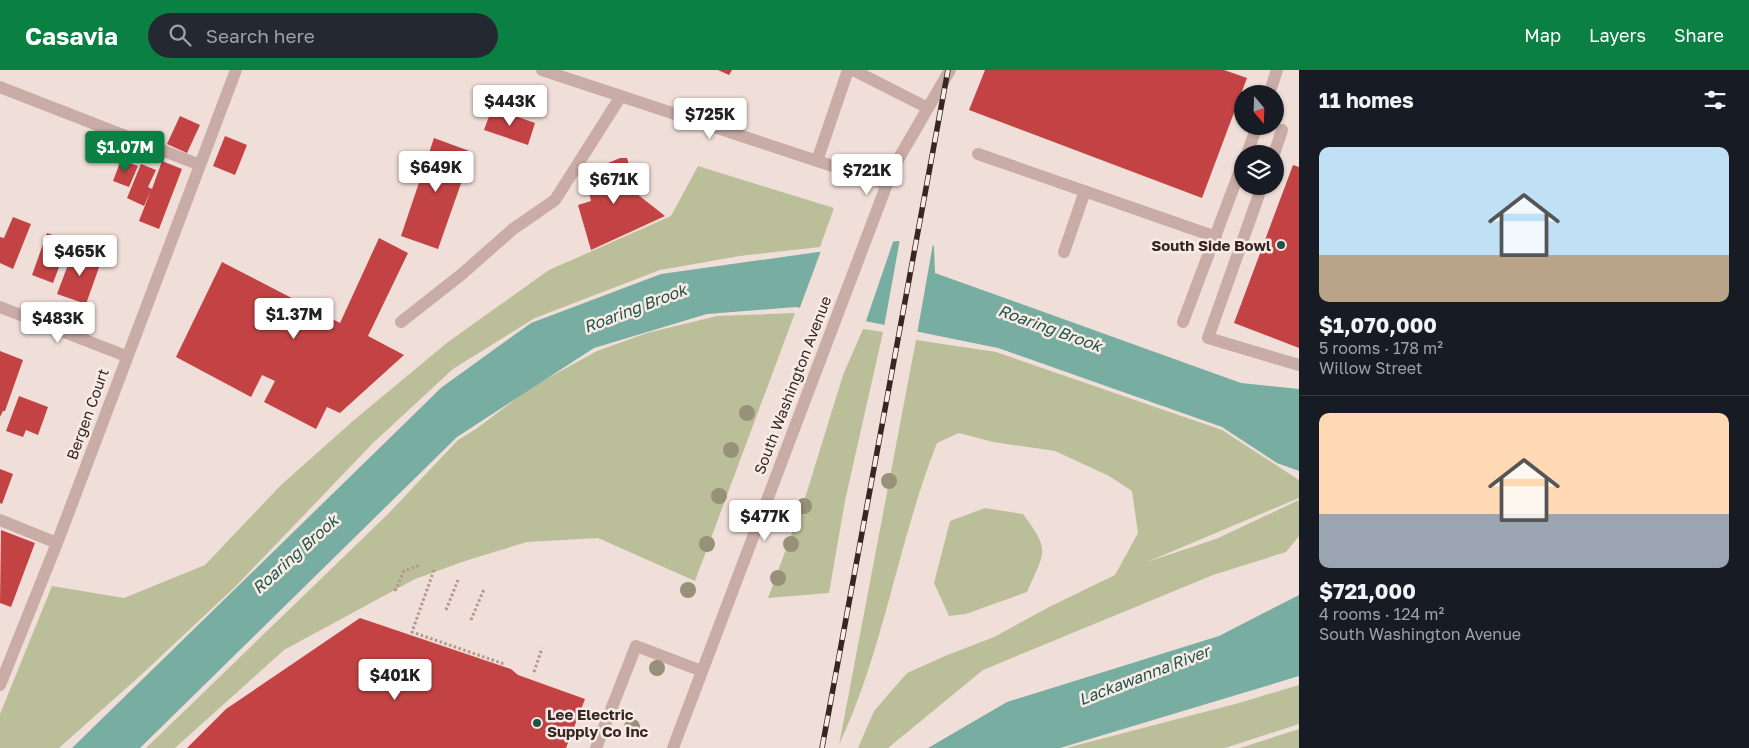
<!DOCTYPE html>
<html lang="en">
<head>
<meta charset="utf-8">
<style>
  body { margin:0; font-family:"Golos Text",sans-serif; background:#242831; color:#f1f3f6; height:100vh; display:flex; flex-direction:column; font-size:19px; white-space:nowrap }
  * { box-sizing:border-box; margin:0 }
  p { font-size:16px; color:#9ea1a6 }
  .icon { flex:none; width:28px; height:28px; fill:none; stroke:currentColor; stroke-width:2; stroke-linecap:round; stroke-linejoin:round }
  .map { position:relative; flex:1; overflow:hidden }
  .drawer { display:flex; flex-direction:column; background:#171b24; width:450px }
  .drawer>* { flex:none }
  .needle { width:32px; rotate:161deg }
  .fabs { position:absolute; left:1234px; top:15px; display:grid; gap:10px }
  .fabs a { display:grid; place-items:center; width:50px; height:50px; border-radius:50%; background:#171b24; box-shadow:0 1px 4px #0004; font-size:25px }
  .price { position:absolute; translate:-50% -42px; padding:0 11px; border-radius:5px; background:#fff; color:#222; font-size:16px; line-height:32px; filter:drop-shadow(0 1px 2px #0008) }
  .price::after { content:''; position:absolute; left:50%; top:30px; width:15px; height:11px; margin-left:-8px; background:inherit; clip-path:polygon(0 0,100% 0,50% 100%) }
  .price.selected { background:#0b8043; color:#fff }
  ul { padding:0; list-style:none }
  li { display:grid; align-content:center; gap:10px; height:265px; padding:0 20px }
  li+li { border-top:1px solid #363941 }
  li span { display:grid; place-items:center; height:155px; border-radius:10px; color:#555 }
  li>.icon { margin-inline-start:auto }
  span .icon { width:90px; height:90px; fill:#fffc; stroke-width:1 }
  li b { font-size:21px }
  h2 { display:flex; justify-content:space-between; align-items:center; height:60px; padding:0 20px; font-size:21px }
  header { display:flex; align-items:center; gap:30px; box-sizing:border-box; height:70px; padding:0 25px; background:#0b8043; color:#fff }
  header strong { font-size:24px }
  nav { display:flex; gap:28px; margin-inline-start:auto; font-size:18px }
  .search { width:350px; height:45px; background:#242831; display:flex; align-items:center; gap:12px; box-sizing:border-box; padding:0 18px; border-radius:28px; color:#9ea1a6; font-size:19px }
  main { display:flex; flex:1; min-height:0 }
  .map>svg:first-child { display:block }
</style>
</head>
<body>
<header>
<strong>Casavia</strong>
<div class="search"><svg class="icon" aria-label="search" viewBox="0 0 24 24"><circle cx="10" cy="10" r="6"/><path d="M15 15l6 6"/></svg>Search here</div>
<nav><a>Map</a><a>Layers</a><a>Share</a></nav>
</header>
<main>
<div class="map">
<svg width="1299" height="678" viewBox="0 0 1299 678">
  <rect width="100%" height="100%" fill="#f0dfd8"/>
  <!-- green -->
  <path fill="#bbbf99" d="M 698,96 L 834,138 L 820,177 L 740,186 L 660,200 L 535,248 L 453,299 L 373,373 L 236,516 L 141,605 L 59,678 L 0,678 L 0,644 L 52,516 L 124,528 L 205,495 L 281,415 L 354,350 L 448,272 L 549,200 L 671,146 Z
    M 795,243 L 695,511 L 598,468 L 527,472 L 465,491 L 415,509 L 284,580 L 175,678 L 146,678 L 388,444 L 458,370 L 476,359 L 530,318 L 597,281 L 647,263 L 717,246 Z
    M 863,259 L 883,262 L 845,431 L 829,523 L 768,528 L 806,425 L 843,305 Z
    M 916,270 L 996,282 L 1222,360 L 1299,410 L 1299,428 L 1147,492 L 1216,469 L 1299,430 L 1299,466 L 1286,482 L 1213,505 L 983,600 L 888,678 L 858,678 L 874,641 L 907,603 L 945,586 L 994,567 L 1051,536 L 1115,505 L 1138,463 L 1132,421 L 1109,406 L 1055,381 L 993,372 L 959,363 L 937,373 C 898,472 884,579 839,675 Z
    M 985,438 L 1023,444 C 1051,482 1045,480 1027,522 L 966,544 L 949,546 L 934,513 L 950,451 Z
    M 1299,615 L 1299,654 L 1225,678 L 1066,678 L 1239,633 Z
    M 1299,659 L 1299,678 L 1240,678 Z"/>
  <!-- water -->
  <path fill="#78ada2" d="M 897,171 L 934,176 L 935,203 L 1241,313 L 1299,319 L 1299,401 L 1277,393 L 1222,357 L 998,278 L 796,237 L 707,244 L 594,278 L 457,367 L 140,678 L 72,678 L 442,317 L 531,253 L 661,204 Z
    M 1299,525 L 1299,606 L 1060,678 L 928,678 L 1007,632 L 1219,566 Z"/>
  <!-- pier -->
  <path fill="#f0dfd8" d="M 894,169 L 865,254 L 799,240 L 822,178 Z
    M 900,169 L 933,174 L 917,264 L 884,257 Z"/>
  <!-- building -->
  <path fill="#c34344" d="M 718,0 L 732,0 L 729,5 Z
    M 985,0 L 1224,0 L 1247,8 L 1202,128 L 969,40 Z
    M 492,38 L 535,53 L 528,75 L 484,60 Z
    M 180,46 L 200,55 L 187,83 L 167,74 Z
    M 225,66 L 247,75 L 235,105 L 213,96 Z
    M 434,68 L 472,82 L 438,179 L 401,166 Z
    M 620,88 L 627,88 L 633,108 L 629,109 L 632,120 L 665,146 L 591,180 L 578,135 L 591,131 L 586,108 L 589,101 Z
    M 121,90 L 138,96 L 129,117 L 113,111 Z
    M 162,91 L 182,99 L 159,159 L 139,151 L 151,120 L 144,136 L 127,128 L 141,94 L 156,100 L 148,117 L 152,119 Z
    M 1293,95 L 1299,97 L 1299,278 L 1234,253 Z
    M 13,147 L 31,154 L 13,199 L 0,193 L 0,167 L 4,168 Z
    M 47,163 L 69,171 L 53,213 L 32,205 Z
    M 379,168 L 408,183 L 368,266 L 404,285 L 340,343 L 327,337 L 316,359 L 264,332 L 275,311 L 262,305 L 251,327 L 176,287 L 222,192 L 340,253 Z
    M 74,179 L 102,189 L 86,234 L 57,224 Z
    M 0,281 L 23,290 L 5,341 L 3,341 L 0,347 Z
    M 19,326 L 48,337 L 38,365 L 26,360 L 23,367 L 6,361 Z
    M 0,399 L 13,404 L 2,434 L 0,433 Z
    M 1,460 L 35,473 L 11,537 L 0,533 Z
    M 360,548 L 511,599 L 518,605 L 585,629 L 566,678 L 187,678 L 226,639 Z"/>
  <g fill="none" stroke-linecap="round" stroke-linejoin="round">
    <!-- path -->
    <path stroke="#b4968f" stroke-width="3" stroke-dasharray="2.5 2.5" stroke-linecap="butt" d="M 434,500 L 412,562 L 504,594
      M 395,521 L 404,501 L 420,495
      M 446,540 L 458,510
      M 471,550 L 484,519
      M 534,602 L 542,578"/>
    <!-- minor -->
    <path stroke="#c8aca5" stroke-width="12" d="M 542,0 L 887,114
      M 853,0 L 928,38
      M 0,17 L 200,95
      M 1269,24 L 1277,0
      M 978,84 L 1216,167
      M 1247,84 L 1257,56
      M 1274,84 L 1282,60
      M 817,91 L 848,0
      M 1262,116 L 1208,268 L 1299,295
      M 1064,182 L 1085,121
      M 0,237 L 126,286
      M 401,252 L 462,204 L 513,159 L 555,130 L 621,26
      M 1183,252 L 1242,95
      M 0,450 L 57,473
      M 0,615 L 57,473 L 236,0
      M 596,678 L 636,576 L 702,601
      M 673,678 L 887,114 L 899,88 L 950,0"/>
    <defs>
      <path id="rail" d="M 822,678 L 948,0"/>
    </defs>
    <!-- rail casing -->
    <use href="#rail" stroke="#342726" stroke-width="5.5"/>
    <!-- rail -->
    <use href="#rail" stroke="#f8eae4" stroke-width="4" stroke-dasharray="11" stroke-linecap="butt"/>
  </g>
  <!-- trees -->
  <g fill="#969178">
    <circle cx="747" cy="343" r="8"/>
    <circle cx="731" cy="380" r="8"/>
    <circle cx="889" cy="411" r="8"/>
    <circle cx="719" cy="426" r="8"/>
    <circle cx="804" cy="436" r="8"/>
    <circle cx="707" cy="474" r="8"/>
    <circle cx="791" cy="474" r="8"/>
    <circle cx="778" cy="508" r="8"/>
    <circle cx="688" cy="520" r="8"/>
    <circle cx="657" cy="598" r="8"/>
    <circle cx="632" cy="657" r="8"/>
  </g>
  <!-- markers -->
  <g fill="#1d544a" stroke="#f8eae4" stroke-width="2">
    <circle cx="1281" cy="175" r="5"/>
    <circle cx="537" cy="653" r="5"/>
  </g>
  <g text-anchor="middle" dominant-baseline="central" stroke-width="5" stroke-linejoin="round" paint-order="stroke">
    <!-- poi labels -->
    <g font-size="15" font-weight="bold" fill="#342726" stroke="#f8eae4" text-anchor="end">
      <text x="1271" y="175">South Side Bowl</text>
      <text x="547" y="644" text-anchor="start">Lee Electric<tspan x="547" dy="17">Supply Co Inc</tspan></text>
    </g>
    <!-- street labels -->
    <g font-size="15" fill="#342726" stroke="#f8eae4">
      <text transform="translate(792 315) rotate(-69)">South Washington Avenue</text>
      <text transform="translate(87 344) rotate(-70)">Bergen Court</text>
    </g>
    <!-- water labels -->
    <g font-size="16" font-style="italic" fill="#1d544a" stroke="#f8eae4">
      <text transform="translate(635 238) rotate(-21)">Roaring Brook</text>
      <text transform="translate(1050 258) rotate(20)">Roaring Brook</text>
      <text transform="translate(295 484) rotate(-42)">Roaring Brook</text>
      <text transform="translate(1144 605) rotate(-21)">Lackawanna River</text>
    </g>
  </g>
</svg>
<div class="fabs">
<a><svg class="needle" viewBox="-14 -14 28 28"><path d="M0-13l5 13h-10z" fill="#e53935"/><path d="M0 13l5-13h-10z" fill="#9ea1a6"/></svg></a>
<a><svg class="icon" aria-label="layers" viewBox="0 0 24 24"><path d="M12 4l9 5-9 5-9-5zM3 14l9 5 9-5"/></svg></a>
</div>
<b class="price" style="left:510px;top:57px">$443K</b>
<b class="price" style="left:710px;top:70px">$725K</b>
<b class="price selected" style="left:125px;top:103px">$1.07M</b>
<b class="price" style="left:436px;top:123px">$649K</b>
<b class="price" style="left:867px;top:126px">$721K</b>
<b class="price" style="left:614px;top:135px">$671K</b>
<b class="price" style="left:80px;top:207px">$465K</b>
<b class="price" style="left:294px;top:270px">$1.37M</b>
<b class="price" style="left:58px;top:274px">$483K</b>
<b class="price" style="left:765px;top:472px">$477K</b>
<b class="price" style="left:395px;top:631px">$401K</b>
</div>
<section class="drawer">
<h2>11 homes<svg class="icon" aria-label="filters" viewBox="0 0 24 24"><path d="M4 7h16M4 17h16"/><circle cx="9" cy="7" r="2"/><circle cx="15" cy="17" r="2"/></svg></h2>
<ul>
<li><span style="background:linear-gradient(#bfe0f5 70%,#b9a48a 0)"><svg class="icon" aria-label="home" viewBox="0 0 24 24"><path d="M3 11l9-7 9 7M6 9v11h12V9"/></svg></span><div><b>$1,070,000</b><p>5 rooms · 178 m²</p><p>Willow Street</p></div></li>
<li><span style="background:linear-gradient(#ffd9b3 65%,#9aa5b1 0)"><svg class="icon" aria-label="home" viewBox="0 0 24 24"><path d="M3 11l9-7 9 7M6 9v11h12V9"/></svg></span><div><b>$721,000</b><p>4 rooms · 124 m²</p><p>South Washington Avenue</p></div></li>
</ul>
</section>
</main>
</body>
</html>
